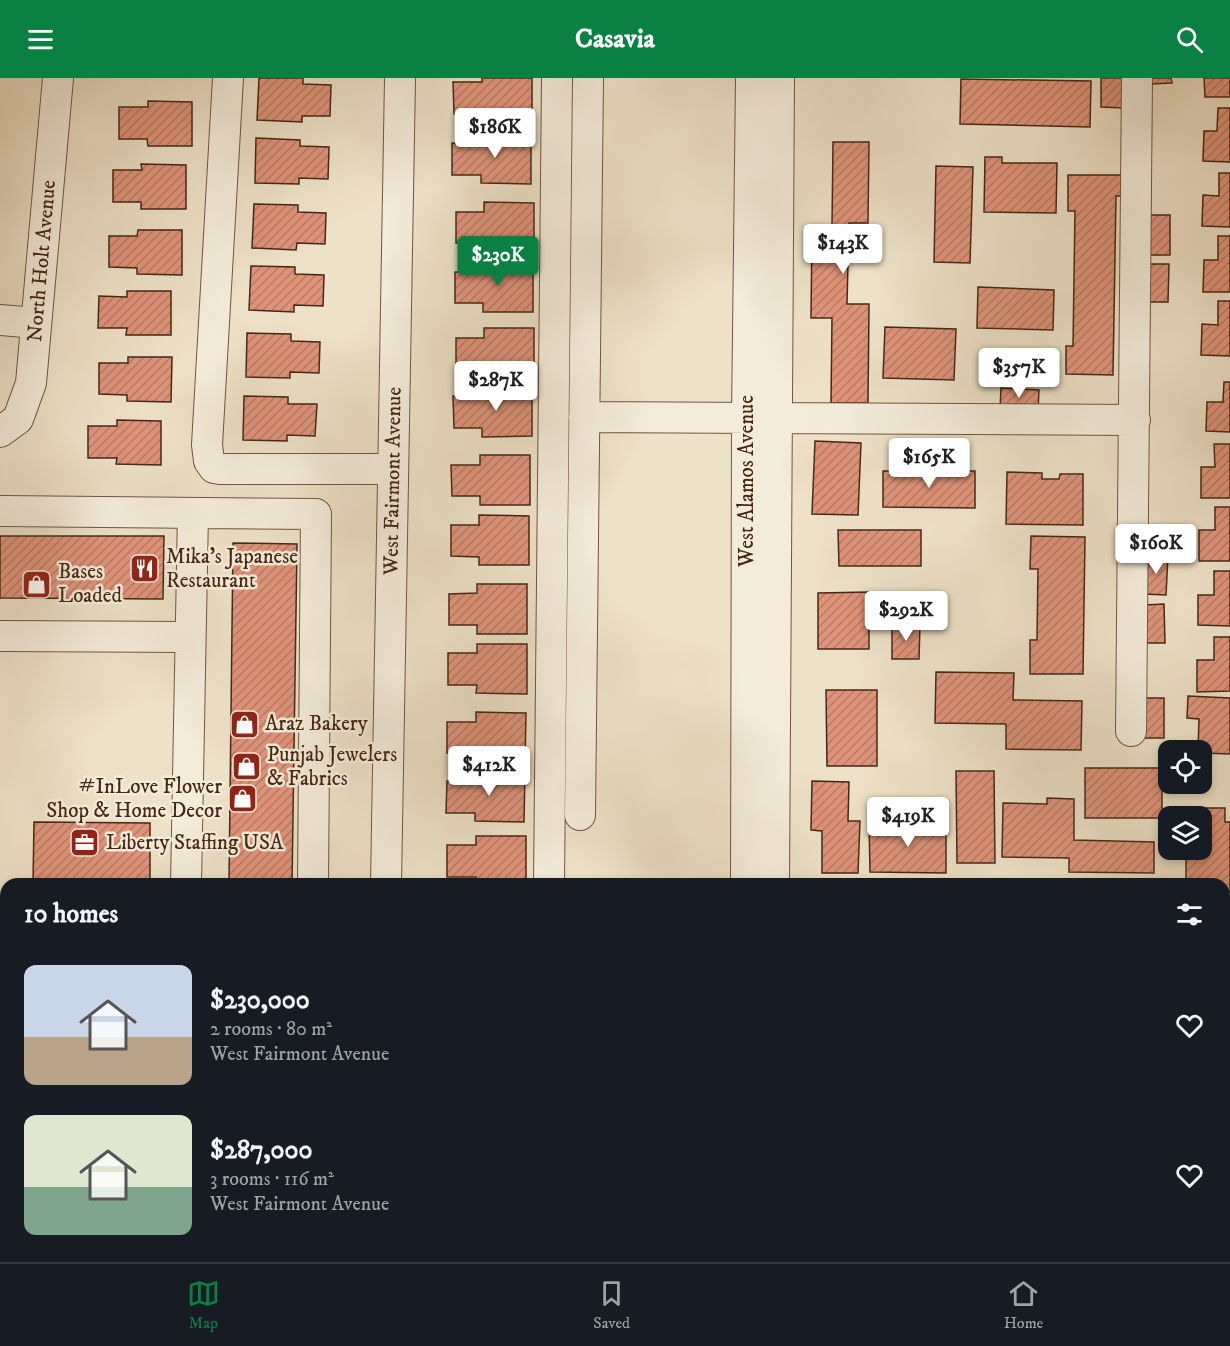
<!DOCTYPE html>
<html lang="en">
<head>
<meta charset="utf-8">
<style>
  body { margin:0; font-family:"IM FELL DW Pica",serif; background:#242831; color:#f1f3f6; height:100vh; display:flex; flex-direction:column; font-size:22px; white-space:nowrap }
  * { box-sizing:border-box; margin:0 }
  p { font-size:20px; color:#9ea1a6 }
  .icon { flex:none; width:33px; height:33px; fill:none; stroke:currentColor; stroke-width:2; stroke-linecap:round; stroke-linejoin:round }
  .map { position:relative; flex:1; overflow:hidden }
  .drawer { position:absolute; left:0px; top:800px; width:1230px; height:386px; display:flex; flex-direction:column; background:#171b24; border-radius:18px 18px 0 0; box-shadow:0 3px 9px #0003 }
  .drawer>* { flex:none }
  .fabs { position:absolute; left:1158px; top:662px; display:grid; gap:12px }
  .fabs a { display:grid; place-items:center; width:54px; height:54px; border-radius:12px; background:#171b24; box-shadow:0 3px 9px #0003; font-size:30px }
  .price { position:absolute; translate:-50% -51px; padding:0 14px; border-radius:6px; background:#fff; color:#222; font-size:20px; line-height:39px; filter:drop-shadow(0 2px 3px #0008) }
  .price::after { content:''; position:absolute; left:50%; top:36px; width:18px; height:14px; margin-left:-9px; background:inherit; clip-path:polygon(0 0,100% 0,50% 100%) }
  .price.on { background:#0b8043; color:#fff }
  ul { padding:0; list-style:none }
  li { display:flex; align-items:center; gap:18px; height:150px; padding:0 24px }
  li span { display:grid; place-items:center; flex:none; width:168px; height:120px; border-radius:12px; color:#555 }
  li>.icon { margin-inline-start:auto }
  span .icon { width:72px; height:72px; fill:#fffc; stroke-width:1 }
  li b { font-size:26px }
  h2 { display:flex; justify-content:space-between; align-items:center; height:72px; padding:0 24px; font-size:26px }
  header { display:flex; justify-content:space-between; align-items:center; height:78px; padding:0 24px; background:#0b8043; color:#fff; font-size:27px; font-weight:800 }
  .menu { display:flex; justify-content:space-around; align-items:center; height:84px; border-top:2px solid #363941; background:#171b24; font-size:16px; color:#9ea1a6 }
  .menu a { display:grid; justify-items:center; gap:3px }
  .menu .on { color:#0b8043 }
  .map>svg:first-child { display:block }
</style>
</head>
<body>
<header><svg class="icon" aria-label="menu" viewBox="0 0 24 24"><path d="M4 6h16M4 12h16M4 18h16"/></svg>Casavia<svg class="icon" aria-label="search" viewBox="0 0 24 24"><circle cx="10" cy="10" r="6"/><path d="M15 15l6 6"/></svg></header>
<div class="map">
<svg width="1230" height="1184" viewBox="0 0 1230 1184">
  <defs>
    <pattern id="building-hatch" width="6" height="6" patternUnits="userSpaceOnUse" patternTransform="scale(1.5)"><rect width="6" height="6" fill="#df947a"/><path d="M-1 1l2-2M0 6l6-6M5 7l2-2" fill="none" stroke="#b77963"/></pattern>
  </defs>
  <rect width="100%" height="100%" fill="#ede1c7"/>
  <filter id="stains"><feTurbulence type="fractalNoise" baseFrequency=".00333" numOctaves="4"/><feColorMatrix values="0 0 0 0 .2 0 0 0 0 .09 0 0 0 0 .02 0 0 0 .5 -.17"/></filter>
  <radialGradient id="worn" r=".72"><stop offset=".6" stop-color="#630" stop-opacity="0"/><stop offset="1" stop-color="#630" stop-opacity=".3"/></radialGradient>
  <!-- building -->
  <path fill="url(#building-hatch)" stroke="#472714" stroke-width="1.5" d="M 259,0 L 303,0 L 303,6 L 331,7 L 330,38 L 302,38 L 302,44 L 257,42 Z
    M 482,0 L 532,0 L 532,44 L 482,44 L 482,36 L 454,36 L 453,4 L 482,4 Z
    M 1101,0 L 1124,0 L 1124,30 L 1101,29 Z
    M 1151,0 L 1171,0 L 1172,5 L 1151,6 Z
    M 1204,0 L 1230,0 L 1230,19 L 1205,19 Z
    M 961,1 L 1091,3 L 1090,49 L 960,46 Z
    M 148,23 L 192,24 L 192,68 L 148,68 L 147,61 L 119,61 L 119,29 L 148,29 Z
    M 1218,30 L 1230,30 L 1230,84 L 1203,83 L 1204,53 L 1217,53 Z
    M 481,56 L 531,56 L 531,106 L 481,105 L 481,97 L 452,97 L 452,65 L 481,66 Z
    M 256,60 L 300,62 L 300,68 L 329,69 L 328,101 L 299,100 L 299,106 L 255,105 Z
    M 833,64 L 869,64 L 868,145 L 849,145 L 847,226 L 869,226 L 868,325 L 831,325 L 832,240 L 811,240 L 812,148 L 832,148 Z
    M 985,79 L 1002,79 L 1002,85 L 1057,85 L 1056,135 L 984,134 Z
    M 141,86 L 186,87 L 186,131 L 141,131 L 141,124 L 113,124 L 113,92 L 142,92 Z
    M 936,88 L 973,89 L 970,185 L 934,184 Z
    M 1219,95 L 1230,95 L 1230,149 L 1202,148 L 1203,117 L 1219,118 Z
    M 1068,97 L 1122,97 L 1121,118 L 1116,118 L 1113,297 L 1066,296 L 1066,268 L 1073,268 L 1075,133 L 1068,133 Z
    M 484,124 L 534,125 L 534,174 L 484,174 L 484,165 L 456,165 L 456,134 L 484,134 Z
    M 254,126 L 298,127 L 298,134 L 326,135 L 325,166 L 297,165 L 296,172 L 252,170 Z
    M 1149,137 L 1170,137 L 1170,177 L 1149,177 Z
    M 138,152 L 182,152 L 182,197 L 137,196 L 137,190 L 109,189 L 109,158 L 137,158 Z
    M 1218,158 L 1230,158 L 1230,214 L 1203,214 L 1204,182 L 1218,182 Z
    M 483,184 L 533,185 L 533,234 L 483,234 L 483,225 L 455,225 L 455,194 L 483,194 Z
    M 1149,186 L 1169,186 L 1168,224 L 1149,224 Z
    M 251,188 L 295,189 L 295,196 L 324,197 L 323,228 L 294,227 L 294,234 L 249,232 Z
    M 978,209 L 1054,212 L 1053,252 L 977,250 Z
    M 127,213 L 171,213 L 171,257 L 126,257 L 127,250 L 98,250 L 99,218 L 127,219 Z
    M 1218,223 L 1230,223 L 1230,278 L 1201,277 L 1202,246 L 1218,247 Z
    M 885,249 L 956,251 L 954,302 L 883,300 Z
    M 484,250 L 534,250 L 534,300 L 484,299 L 484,291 L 456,291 L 456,260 L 484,260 Z
    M 247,255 L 291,256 L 291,263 L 320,264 L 319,295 L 290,294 L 290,300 L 246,299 Z
    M 128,279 L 172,279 L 171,324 L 127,323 L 127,317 L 99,316 L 99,285 L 128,285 Z
    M 1224,304 L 1230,304 L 1230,354 L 1206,353 L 1207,324 L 1223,324 Z
    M 482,309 L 532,309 L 532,358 L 482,359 L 482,350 L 454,350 L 453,318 L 482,318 Z
    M 1001,310 L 1039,312 L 1038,332 L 1000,331 Z
    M 244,318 L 288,319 L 288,326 L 317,326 L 315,358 L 287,357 L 287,363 L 243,362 Z
    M 117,342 L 161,343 L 161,387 L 116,386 L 117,380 L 88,380 L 88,348 L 117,348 Z
    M 815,363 L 861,365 L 858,437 L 812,436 Z
    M 1214,366 L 1230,366 L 1230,420 L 1201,420 L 1201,389 L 1215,389 Z
    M 480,377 L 530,377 L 530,427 L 480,427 L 480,418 L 452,418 L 451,387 L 480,387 Z
    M 883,393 L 975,393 L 975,430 L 883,429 Z
    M 1007,394 L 1042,395 L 1042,401 L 1059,401 L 1060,396 L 1083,396 L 1083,447 L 1006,446 Z
    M 1215,429 L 1230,429 L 1230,483 L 1199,483 L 1199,452 L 1215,452 Z
    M 479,437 L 529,438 L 529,487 L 479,487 L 479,479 L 451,478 L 451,447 L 479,447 Z
    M 838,452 L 921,452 L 921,488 L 839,488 Z
    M 0,458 L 164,458 L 163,521 L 0,520 Z
    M 1031,458 L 1085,459 L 1083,596 L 1030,596 L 1030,562 L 1037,562 L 1038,491 L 1030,491 Z
    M 233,465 L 297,466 L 292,806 L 229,806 Z
    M 1146,476 L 1168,477 L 1166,517 L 1144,516 Z
    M 1214,493 L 1230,493 L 1230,548 L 1198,547 L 1198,517 L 1214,517 Z
    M 477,506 L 527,506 L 527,556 L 477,556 L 477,547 L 449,547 L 449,516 L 477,515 Z
    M 869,514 L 869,571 L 818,571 L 818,515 Z
    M 1164,526 L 1165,565 L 1145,565 L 1144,527 Z
    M 920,547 L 919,581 L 892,581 L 892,548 Z
    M 1214,559 L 1230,559 L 1230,613 L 1197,614 L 1197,582 L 1214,582 Z
    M 477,566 L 527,566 L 527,616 L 476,615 L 477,607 L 448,607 L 448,575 L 477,575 Z
    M 936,594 L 1014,595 L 1013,622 L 1082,623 L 1081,672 L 1006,671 L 1006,646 L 935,645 Z
    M 826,612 L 877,612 L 877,688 L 827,688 Z
    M 1188,618 L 1230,620 L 1230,676 L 1202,675 L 1202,672 L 1198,672 L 1199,641 L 1187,640 Z
    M 1143,620 L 1164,620 L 1164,660 L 1143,660 Z
    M 476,634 L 526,635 L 525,684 L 476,684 L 475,675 L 447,675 L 447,644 L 476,644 Z
    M 1085,690 L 1162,690 L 1162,740 L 1085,740 Z
    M 956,693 L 994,693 L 995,785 L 957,785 Z
    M 475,694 L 525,694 L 524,744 L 475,743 L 475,735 L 446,735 L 447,703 L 475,703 Z
    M 812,703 L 849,704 L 848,743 L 860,743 L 858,795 L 822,795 L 822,753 L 811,752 Z
    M 1047,720 L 1074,721 L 1074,762 L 1154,764 L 1154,795 L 1069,794 L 1069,780 L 1002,779 L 1003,725 L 1047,726 Z
    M 1186,730 L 1225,730 L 1225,744 L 1230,744 L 1230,814 L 1224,814 L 1224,806 L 1186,806 L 1186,771 L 1202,771 L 1202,738 L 1186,738 Z
    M 34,744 L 150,745 L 150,806 L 33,806 Z
    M 869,745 L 946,746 L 946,795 L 870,794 Z
    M 476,758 L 526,758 L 526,806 L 476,806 L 476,799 L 447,799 L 447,767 L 476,767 Z
    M 1224,943 L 1230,943 L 1230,994 L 1224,993 Z
    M 1224,1005 L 1230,1005 L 1230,1055 L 1224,1055 Z
    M 1224,1064 L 1230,1064 L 1230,1120 L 1224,1120 Z
    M 1224,1128 L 1230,1128 L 1230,1184 L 1192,1183 L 1192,1179 L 1224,1179 Z
    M 97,1179 L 279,1179 L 279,1184 L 97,1184 Z
    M 825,1179 L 858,1179 L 858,1184 L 825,1184 Z
    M 924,1179 L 961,1179 L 961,1184 L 924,1184 Z
    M 1100,1179 L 1136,1179 L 1136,1184 L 1100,1184 Z"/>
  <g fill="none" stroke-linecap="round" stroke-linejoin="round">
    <defs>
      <path id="minor" d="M 228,0 L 207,367 L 209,383 L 214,390 L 220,391 L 393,391
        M 0,242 L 36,245
        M 584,339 L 1135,342
        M 0,354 L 18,341 L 31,305 L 58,0
        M 0,433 L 316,436 L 313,806
        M 0,558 L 190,559
        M 1131,653 L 1137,0
        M 580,737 L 588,0
        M 186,806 L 193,435
        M 386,806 L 400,0
        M 549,806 L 557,0
        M 746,806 L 747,340 L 751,0
        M 774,806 L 779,0
        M 0,969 L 6,973
        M 59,1184 L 59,1179
        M 314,1184 L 314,1179
        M 480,1184 L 480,1179
        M 758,1184 L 758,1179
        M 1031,1184 L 1031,1179"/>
      <path id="major" d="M 0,852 L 6,852
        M 1224,875 L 1230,875
        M 0,906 L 6,906"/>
    </defs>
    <!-- minor casing -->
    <use href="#minor" stroke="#705641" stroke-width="32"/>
    <!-- major casing -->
    <use href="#major" stroke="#472714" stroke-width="35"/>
    <!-- minor -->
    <use href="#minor" stroke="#f3ecdb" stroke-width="30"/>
    <!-- major -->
    <use href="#major" stroke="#ede1c7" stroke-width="33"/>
  </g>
  <!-- icons -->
  <defs>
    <symbol id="restaurant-square" viewBox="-11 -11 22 22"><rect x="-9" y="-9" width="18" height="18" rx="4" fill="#8f2418" stroke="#f3ecdb"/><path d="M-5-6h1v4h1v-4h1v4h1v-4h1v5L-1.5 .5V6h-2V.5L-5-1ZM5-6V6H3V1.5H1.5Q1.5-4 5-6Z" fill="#fff"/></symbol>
    <symbol id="shop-square" viewBox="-11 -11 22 22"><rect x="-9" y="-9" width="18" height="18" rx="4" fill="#8f2418" stroke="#f3ecdb"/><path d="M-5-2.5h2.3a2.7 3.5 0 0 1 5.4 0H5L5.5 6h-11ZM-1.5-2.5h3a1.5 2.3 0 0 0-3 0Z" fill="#fff"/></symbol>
    <symbol id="office-square" viewBox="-11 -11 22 22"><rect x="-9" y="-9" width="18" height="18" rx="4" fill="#8f2418" stroke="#f3ecdb"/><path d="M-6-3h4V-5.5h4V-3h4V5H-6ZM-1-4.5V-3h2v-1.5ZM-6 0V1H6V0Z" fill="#fff"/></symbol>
  </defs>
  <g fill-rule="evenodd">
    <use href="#restaurant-square" x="128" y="474" width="33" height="33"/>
    <use href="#shop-square" x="20" y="490" width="33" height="33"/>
    <use href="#shop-square" x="228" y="630" width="33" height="33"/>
    <use href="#shop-square" x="230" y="672" width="33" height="33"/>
    <use href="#shop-square" x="226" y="704" width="33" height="33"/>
    <use href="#office-square" x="68" y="748" width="33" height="33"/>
  </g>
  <g text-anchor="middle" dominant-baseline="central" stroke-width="5" stroke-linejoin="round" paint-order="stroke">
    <!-- street labels -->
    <g font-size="21" fill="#472714" stroke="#f3ecdb">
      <text transform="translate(42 183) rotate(-85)">North Holt Avenue</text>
      <text transform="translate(393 403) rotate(-89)">West Fairmont Avenue</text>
      <text transform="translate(747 403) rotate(-90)">West Alamos Avenue</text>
    </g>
    <!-- poi labels -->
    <g font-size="21" fill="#472714" stroke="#f3ecdb" text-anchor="start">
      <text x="166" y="479">Mika's Japanese<tspan x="166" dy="24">Restaurant</tspan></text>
      <text x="58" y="494">Bases<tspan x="58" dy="24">Loaded</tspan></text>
      <text x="265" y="646">Araz Bakery</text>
      <text x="267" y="677">Punjab Jewelers<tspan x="267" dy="24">&amp; Fabrics</tspan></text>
      <text x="222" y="709" text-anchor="end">#InLove Flower<tspan x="222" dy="24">Shop &amp; Home Decor</tspan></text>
      <text x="106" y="765">Liberty Staffing USA</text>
    </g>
  </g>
  <rect width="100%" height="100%" filter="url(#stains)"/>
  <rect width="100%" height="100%" fill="url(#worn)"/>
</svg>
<div class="fabs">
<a><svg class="icon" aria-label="locate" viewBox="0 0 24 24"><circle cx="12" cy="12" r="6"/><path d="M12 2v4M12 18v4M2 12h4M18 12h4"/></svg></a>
<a><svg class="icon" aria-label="layers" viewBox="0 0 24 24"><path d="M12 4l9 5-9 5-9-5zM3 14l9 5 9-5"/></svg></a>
</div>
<b class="price" style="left:495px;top:81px">$186K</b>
<b class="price" style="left:843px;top:197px">$143K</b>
<b class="price on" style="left:498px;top:209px">$230K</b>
<b class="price" style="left:1019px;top:321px">$357K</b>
<b class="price" style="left:496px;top:334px">$287K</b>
<b class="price" style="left:929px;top:411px">$165K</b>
<b class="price" style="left:1156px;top:497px">$160K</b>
<b class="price" style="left:906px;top:564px">$292K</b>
<b class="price" style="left:489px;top:719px">$412K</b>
<b class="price" style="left:908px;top:770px">$419K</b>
<section class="drawer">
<h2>10 homes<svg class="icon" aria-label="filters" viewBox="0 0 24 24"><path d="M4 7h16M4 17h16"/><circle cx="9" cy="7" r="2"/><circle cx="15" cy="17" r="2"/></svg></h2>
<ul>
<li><span style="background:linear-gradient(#c9d6e8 60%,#b9a48a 0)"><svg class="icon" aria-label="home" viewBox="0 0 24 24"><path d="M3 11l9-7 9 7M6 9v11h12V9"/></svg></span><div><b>$230,000</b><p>2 rooms · 80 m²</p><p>West Fairmont Avenue</p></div><svg class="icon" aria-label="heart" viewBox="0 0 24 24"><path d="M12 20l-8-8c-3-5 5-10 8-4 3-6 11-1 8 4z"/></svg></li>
<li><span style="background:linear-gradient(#dfe7d0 60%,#7fa58c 0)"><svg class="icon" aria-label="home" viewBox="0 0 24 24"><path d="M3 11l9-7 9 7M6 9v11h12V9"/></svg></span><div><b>$287,000</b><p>3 rooms · 116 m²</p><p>West Fairmont Avenue</p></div><svg class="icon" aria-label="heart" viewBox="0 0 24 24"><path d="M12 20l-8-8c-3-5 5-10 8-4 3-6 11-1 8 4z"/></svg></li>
</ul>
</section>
</div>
<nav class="menu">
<a class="on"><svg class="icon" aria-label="map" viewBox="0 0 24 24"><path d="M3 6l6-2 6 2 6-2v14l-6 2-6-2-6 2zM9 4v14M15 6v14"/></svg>Map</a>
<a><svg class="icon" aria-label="saved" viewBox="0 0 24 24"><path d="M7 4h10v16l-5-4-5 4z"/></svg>Saved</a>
<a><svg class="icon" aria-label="home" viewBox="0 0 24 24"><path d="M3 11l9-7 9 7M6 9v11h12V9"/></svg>Home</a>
</nav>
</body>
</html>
